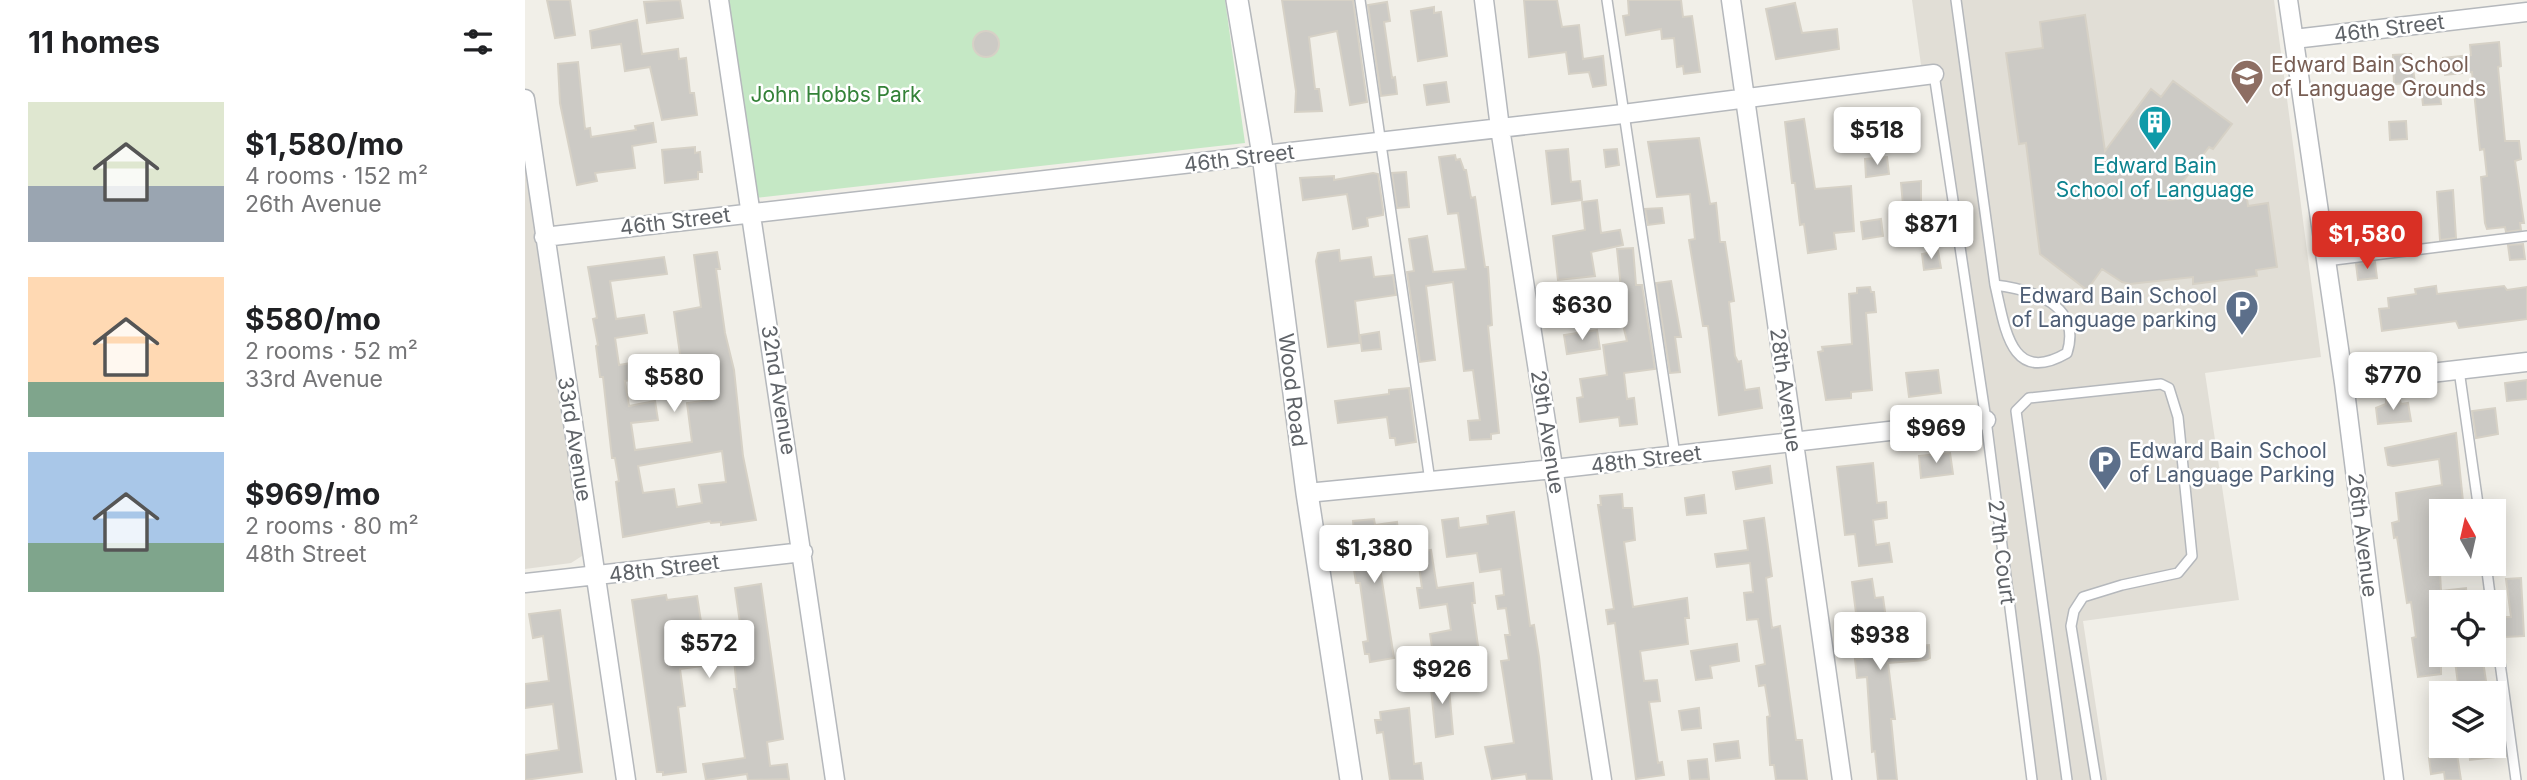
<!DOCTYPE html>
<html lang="en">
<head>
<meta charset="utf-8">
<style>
  body { margin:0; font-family:Inter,sans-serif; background:#f6f6f6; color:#202124; height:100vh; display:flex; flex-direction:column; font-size:26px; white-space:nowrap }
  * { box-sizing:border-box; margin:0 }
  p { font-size:23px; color:#757577 }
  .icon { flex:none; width:38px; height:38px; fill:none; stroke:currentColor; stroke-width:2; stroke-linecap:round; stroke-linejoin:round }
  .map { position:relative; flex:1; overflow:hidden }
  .sheet { display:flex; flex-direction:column; background:#fff; width:525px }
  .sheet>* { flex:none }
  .needle { width:46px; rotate:352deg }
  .controls { position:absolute; left:1904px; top:499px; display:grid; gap:14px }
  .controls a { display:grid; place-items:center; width:77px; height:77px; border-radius:0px; background:#fff; box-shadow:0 4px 18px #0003; font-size:35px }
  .price { position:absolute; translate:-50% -60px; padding:0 16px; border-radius:7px; background:#fff; color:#222; font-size:23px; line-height:46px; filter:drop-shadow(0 2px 4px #0008) }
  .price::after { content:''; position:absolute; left:50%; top:42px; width:21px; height:16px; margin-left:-10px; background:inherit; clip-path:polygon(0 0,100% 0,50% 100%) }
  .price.active { background:#d93025; color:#fff }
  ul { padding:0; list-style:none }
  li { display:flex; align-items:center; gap:21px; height:175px; padding:0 28px }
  li span { display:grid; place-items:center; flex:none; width:196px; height:140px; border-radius:0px; color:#555 }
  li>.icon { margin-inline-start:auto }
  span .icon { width:84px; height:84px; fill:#fffc; stroke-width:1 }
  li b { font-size:30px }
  h2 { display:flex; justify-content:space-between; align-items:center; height:84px; padding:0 28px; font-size:30px }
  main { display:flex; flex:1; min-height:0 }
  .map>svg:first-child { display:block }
</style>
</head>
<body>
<main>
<section class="sheet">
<h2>11 homes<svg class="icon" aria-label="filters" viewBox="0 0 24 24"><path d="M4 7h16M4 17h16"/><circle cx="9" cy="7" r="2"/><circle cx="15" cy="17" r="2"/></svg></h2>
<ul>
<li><span style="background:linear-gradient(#dfe7d0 60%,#9aa5b1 0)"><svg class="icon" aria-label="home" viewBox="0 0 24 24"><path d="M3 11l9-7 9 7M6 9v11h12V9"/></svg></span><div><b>$1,580/mo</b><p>4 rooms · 152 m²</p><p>26th Avenue</p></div></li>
<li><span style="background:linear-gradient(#ffd9b3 75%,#7fa58c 0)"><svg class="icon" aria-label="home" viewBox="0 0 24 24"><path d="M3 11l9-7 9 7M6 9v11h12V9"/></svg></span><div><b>$580/mo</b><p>2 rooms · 52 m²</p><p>33rd Avenue</p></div></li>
<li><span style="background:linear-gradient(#a9c7e8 65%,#7fa58c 0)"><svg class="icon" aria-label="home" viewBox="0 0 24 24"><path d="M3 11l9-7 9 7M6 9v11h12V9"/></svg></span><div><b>$969/mo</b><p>2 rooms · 80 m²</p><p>48th Street</p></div></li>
</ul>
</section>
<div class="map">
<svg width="2002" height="780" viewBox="0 0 2002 780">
  <rect width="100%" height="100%" fill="#f1efe8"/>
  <!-- education -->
  <path fill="#e1ded6" d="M 1387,0 L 1749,0 L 1796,357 L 1680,373 L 1714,600 L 1558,621 L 1582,780 L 1510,780 L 1411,80 L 1397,72 Z
    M 0,149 L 58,547 L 57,556 L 46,563 L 0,569 Z"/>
  <!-- green -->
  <path fill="#c5e8c5" d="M 203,0 L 700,0 L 720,143 L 230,198 Z"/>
  <!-- building -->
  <path fill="#cccac5" stroke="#d6d1c6" stroke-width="2" fill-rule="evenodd" d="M 22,0 L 45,0 L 50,35 L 30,38 Z
    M 155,0 L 158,18 L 122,23 L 119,2 Z
    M 757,0 L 828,0 L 842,102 L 825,105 L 812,31 L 784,37 L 790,89 L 794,89 L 797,111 L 770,112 L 771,91 Z
    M 999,0 L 1032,0 L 1037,27 L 1054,25 L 1058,59 L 1078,56 L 1081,85 L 1068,87 L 1064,72 L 1044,74 L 1041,52 L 1004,57 Z
    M 1103,0 L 1156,0 L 1158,17 L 1167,16 L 1175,72 L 1159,74 L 1158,66 L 1152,67 L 1149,38 L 1137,39 L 1136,29 L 1101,35 L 1098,16 L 1104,15 Z
    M 862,2 L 865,21 L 859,22 L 867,78 L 870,77 L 872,94 L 856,96 L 843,5 Z
    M 1270,3 L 1277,33 L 1312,29 L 1314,49 L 1251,59 L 1241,9 Z
    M 909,7 L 909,13 L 916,12 L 922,56 L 893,61 L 886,11 Z
    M 1560,15 L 1580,151 L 1626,89 L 1636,97 L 1648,81 L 1707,124 L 1688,149 L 1684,147 L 1644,200 L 1721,191 L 1723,206 L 1743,203 L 1752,267 L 1731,270 L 1732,276 L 1668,284 L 1668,277 L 1605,284 L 1597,282 L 1577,269 L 1562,290 L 1515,254 L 1501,143 L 1494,144 L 1481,53 L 1518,48 L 1515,22 Z
    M 112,20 L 117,54 L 153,49 L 154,59 L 161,58 L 165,93 L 169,93 L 172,115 L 137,120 L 125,67 L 100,71 L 96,44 L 67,48 L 65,31 Z
    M448 44a13 13 0 1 1 26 0a13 13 0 1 1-26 0Z
    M 1974,42 L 1976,66 L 1973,67 L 1980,141 L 1994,141 L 1996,159 L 1990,161 L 1999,223 L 1995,223 L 1996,230 L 1981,232 L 1980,227 L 1962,229 L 1960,223 L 1956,177 L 1962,176 L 1959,149 L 1955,150 L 1947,72 L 1920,75 L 1918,58 L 1946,55 L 1945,45 Z
    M 1886,54 L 1890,83 L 1869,84 L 1868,55 Z
    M 53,62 L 60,129 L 65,128 L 66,137 L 111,130 L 110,126 L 128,123 L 131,142 L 107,146 L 110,168 L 70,173 L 72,181 L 52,185 L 35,103 L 33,64 Z
    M 921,82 L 924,102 L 902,105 L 899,85 Z
    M 1914,85 L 1916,104 L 1898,105 L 1896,87 Z
    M 1387,114 L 1392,142 L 1372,145 L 1368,117 Z
    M 1279,119 L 1290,189 L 1326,186 L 1329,231 L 1309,233 L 1311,249 L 1283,253 L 1279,224 L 1275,225 L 1270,183 L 1267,183 L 1260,122 Z
    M 1881,121 L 1882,139 L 1865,140 L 1864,122 Z
    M 1327,123 L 1330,144 L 1313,146 L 1310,125 Z
    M 1174,138 L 1185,204 L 1191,203 L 1195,242 L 1200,242 L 1209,301 L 1204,302 L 1210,356 L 1213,362 L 1216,361 L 1220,390 L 1234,388 L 1237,408 L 1194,415 L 1183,326 L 1178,326 L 1164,240 L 1170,239 L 1165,194 L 1132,197 L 1123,142 Z
    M 170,147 L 170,153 L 175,152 L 177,172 L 173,172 L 173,179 L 140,183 L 137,150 Z
    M 1043,149 L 1046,182 L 1055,181 L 1057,200 L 1027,204 L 1021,151 Z
    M 1092,149 L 1094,165 L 1081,167 L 1079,150 Z
    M 930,155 L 931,160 L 935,159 L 939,170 L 941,170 L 946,198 L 950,197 L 960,267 L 963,267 L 967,325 L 963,326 L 974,433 L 966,434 L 966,439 L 945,440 L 943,421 L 955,420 L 948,370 L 939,371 L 928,282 L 901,286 L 910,360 L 895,362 L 882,272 L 889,271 L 884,239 L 902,236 L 908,272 L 941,269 L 933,213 L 923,214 L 914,157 Z
    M 1362,157 L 1364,174 L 1341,177 L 1340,159 Z
    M 881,172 L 884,207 L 872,208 L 867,173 Z
    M 848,173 L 853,174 L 858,210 L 858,215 L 842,218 L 843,226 L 828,229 L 822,194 L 778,200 L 775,178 L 809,176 L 809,180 Z
    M 1396,181 L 1396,204 L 1378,205 L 1376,183 Z
    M 1928,190 L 1931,238 L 1915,240 L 1912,192 Z
    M 1072,200 L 1076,233 L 1095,230 L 1098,245 L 1066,252 L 1070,276 L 1033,280 L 1028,236 L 1060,230 L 1057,202 Z
    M 1137,208 L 1139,223 L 1123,225 L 1120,209 Z
    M 1356,219 L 1358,236 L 1338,239 L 1336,222 Z
    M 1998,244 L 2000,259 L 1985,260 L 1983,245 Z
    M 1108,248 L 1111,285 L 1117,285 L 1130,369 L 1099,373 L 1102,399 L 1109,398 L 1112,424 L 1095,426 L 1094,417 L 1055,422 L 1052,398 L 1058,397 L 1055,379 L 1082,375 L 1078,345 L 1102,341 L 1089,288 L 1096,288 L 1092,249 Z
    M 814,250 L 815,261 L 846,257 L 849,277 L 868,275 L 871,295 L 830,301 L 835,343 L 803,347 L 791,261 L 793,253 Z
    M 1413,251 L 1416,268 L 1399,270 L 1397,254 Z
    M 192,252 L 195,269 L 191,269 L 200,333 L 209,370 L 218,456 L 231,520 L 196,525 L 196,522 L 186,523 L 185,521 L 98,537 L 91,482 L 94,481 L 90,458 L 87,458 L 78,377 L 75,377 L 71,346 L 73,345 L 68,319 L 72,318 L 63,267 L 139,257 L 142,274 L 85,281 L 91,319 L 119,315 L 122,333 L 90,338 L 94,365 L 124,360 L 127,376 L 100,381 L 104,406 L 130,401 L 133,420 L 106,423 L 110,450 L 167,442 L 162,403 L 192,399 L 187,363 L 157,368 L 149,312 L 176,307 L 169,255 ZM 197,451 L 201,482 L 174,485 L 177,503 L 152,507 L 149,489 L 118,493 L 113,466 Z
    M 1850,262 L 1852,278 L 1833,280 L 1831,264 Z
    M 1146,281 L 1156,337 L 1150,337 L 1155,372 L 1145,373 L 1131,283 Z
    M 1911,286 L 1912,294 L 1979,286 L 1982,290 L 2002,287 L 2002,319 L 1934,328 L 1931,321 L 1857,331 L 1854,309 L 1864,308 L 1863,298 L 1891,294 L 1890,289 Z
    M 1345,287 L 1346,292 L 1349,292 L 1351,312 L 1341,313 L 1347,390 L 1326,392 L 1326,398 L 1301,400 L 1293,352 L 1298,351 L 1297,347 L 1327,344 L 1324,294 L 1332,293 L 1332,288 Z
    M 1072,330 L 1075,349 L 1042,354 L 1039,335 Z
    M 854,332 L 856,349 L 837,351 L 835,335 Z
    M 1413,370 L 1416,393 L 1384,397 L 1381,373 Z
    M 2002,380 L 2002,399 L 1982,401 L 1980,383 Z
    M 884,388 L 891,442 L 871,445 L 870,438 L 865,438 L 862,417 L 813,423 L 810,401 L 864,394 L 864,390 Z
    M 1874,397 L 1876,404 L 1883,403 L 1886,421 L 1853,424 L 1851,408 L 1861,404 L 1861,399 Z
    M 1970,408 L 1973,434 L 1951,438 L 1947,411 Z
    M 1931,433 L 1939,511 L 1906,511 L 1914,553 L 1916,591 L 1941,588 L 1942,602 L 1916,602 L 1916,674 L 1893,677 L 1887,638 L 1891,637 L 1886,602 L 1882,603 L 1872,537 L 1869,538 L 1867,523 L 1874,521 L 1871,493 L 1917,485 L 1914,459 L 1868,466 L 1863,465 L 1860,448 Z
    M 1425,453 L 1428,474 L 1396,478 L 1394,456 Z
    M 1348,463 L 1352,503 L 1361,502 L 1362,518 L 1348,520 L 1351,545 L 1364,543 L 1367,562 L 1334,566 L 1330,534 L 1320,535 L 1312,467 Z
    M 1245,466 L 1247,483 L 1211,489 L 1208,472 Z
    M 1097,494 L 1098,508 L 1107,508 L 1110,540 L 1099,542 L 1108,607 L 1162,598 L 1164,618 L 1160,618 L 1163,644 L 1115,651 L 1119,681 L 1132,680 L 1135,701 L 1124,702 L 1133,763 L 1137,762 L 1139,775 L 1111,779 L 1090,623 L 1083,624 L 1081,610 L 1089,609 L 1073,505 L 1076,505 L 1075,496 Z
    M 1179,495 L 1181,513 L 1162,515 L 1160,498 Z
    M 989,512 L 1005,626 L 1009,625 L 1014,657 L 1027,780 L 1002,780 L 1001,774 L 967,779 L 960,747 L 989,743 L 976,661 L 984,660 L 980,635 L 985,635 L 981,608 L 973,609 L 971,596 L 979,595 L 976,569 L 955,572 L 952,553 L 922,557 L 917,520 L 933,518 L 934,528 L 963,524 L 962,516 Z
    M 1239,518 L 1247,576 L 1241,578 L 1247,628 L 1255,626 L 1271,740 L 1277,740 L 1282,780 L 1251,780 L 1249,765 L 1245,765 L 1242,717 L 1245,716 L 1240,685 L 1234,686 L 1231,666 L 1240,664 L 1233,619 L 1222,620 L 1219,593 L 1228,592 L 1225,563 L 1192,567 L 1190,554 L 1223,550 L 1219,521 Z
    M 849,519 L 850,525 L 872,522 L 874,540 L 851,543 L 869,658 L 845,662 L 844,654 L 840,654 L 838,642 L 843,641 L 835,583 L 831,583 L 828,563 L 832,563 L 828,521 Z
    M 906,550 L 912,588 L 948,583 L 950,603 L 947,603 L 956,667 L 911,674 L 905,634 L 926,630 L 922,604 L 895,608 L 892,588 L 897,588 L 892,552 Z
    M 1996,578 L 1999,636 L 1980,637 L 1978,617 L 1986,617 L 1981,579 Z
    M 1347,579 L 1350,598 L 1358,597 L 1365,648 L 1404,645 L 1405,658 L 1401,660 L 1363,663 L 1370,719 L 1366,719 L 1372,780 L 1353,780 L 1350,751 L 1347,752 L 1342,677 L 1332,678 L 1330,659 L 1337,659 L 1327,582 Z
    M 236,584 L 258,739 L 242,742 L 245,766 L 262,764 L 264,779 L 223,780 L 222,774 L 181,780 L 178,764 L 220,758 L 209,689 L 212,689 L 207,640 L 175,645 L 178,666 L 155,669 L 160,706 L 153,707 L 161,772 L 138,775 L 138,772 L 132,772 L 107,600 L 141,595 L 142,600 L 172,596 L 177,628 L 215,623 L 210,588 Z
    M 35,610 L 57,772 L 0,780 L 0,755 L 34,750 L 28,704 L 0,708 L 0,684 L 24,681 L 18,636 L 8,638 L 4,614 Z
    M 1212,644 L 1214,661 L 1185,666 L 1187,678 L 1171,680 L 1166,651 Z
    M 1950,658 L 1951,662 L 1958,661 L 1961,681 L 1933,684 L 1930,661 Z
    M 923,676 L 928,734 L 911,737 L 905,679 Z
    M 884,708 L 889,764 L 896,763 L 898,780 L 865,780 L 858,732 L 852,733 L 850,720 L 856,720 L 855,712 Z
    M 1174,708 L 1176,728 L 1157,730 L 1154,711 Z
    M 1213,741 L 1215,758 L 1191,761 L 1189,744 Z
    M 1944,746 L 1979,746 L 1981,756 L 1945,760 Z
    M 1932,754 L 1936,780 L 1920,780 L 1919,772 L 1906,774 L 1904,758 Z
    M 1182,759 L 1184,779 L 1165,780 L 1163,761 Z"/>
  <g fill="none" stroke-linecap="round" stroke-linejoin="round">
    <defs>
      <path id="service" d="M 835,0 L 905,481
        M 1082,0 L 1150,455
        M 1431,0 L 1470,285 C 1480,327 1485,386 1542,353 C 1557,305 1509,290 1470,285
        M 1409,74 L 1461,420 L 1507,780
        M 1801,261 L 2002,236
        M 1934,370 L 1954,511
        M 1961,564 L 1966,602
        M 1969,619 L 1991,780
        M 1542,780 L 1491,411 L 1504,398 L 1636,384 L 1644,388 L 1653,417 L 1667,556 L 1653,573 L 1597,585 L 1558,597 L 1549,611 L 1546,626 L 1571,780"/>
      <path id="minor" d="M 194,0 L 310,780
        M 959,0 L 975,128 L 1077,780
        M 1206,0 L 1317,780
        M 1763,0 L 1819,383 L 1869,780
        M 1769,39 L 2002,12
        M 0,99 L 101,780
        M 19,237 L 1098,114 L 1409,74
        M 1819,383 L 2002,362
        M 782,493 L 1029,469 L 1461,420
        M 0,583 L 278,552"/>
      <path id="tertiary" d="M 712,0 L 738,155 L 782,493 L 826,780"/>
    </defs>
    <!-- service casing -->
    <use href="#service" stroke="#b5b8bc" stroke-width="12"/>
    <!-- minor casing -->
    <use href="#minor" stroke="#b5b8bc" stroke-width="21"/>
    <!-- tertiary casing -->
    <use href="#tertiary" stroke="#b5b8bc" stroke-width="24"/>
    <!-- service -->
    <use href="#service" stroke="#fff" stroke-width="9"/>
    <!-- minor -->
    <use href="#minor" stroke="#fff" stroke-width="18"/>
    <!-- tertiary -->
    <use href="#tertiary" stroke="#fff" stroke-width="21"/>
  </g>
  <!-- icons -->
  <defs>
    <symbol id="school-pin" viewBox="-11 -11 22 30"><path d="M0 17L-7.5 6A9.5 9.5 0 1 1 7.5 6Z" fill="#8d6e63" stroke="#fff"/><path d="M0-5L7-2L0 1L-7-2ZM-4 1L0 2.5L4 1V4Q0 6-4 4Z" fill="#fff"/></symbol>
    <symbol id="building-pin" viewBox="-11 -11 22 30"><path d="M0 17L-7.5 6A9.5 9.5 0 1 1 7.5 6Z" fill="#0f9aa8" stroke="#fff"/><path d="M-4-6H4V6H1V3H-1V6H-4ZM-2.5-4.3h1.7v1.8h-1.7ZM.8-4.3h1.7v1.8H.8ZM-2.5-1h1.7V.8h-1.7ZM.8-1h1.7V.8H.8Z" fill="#fff"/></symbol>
    <symbol id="parking-pin" viewBox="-11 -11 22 30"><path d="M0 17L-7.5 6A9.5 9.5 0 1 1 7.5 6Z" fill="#5c6f8a" stroke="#fff"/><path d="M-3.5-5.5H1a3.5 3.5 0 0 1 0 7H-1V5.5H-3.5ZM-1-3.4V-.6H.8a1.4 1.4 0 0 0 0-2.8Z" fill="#fff"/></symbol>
  </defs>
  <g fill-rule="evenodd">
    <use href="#school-pin" x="1703" y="57" width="38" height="52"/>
    <use href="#building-pin" x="1611" y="103" width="38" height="52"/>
    <use href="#parking-pin" x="1698" y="288" width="38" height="52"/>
    <use href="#parking-pin" x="1561" y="443" width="38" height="52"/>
  </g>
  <g text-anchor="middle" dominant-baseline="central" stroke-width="5" stroke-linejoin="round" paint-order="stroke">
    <!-- street labels -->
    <g font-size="21" fill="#5f6368" stroke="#fff">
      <text transform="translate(1864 28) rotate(-7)">46th Street</text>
      <text transform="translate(714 158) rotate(-7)">46th Street</text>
      <text transform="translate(150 221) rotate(-7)">46th Street</text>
      <text transform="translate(254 390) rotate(81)">32nd Avenue</text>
      <text transform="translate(768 390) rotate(83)">Wood Road</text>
      <text transform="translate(1261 390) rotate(82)">28th Avenue</text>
      <text transform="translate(1023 432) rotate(81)">29th Avenue</text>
      <text transform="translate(50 439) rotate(81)">33rd Avenue</text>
      <text transform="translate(1121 459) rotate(-7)">48th Street</text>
      <text transform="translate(1838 535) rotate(83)">26th Avenue</text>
      <text transform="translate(1477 552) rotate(83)">27th Court</text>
      <text transform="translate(139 568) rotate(-7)">48th Street</text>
    </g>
    <!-- education labels -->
    <g font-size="21" fill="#785e54" stroke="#fff" text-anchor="start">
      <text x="1746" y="64">Edward Bain School<tspan x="1746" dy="24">of Language Grounds</tspan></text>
    </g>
    <!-- park labels -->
    <g font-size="21" fill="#348238" stroke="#fff">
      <text x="311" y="94">John Hobbs Park</text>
    </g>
    <!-- culture labels -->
    <g font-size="21" fill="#0d838f" stroke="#fff">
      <text x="1630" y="165">Edward Bain<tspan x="1630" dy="24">School of Language</tspan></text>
    </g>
    <!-- service labels -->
    <g font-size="21" fill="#4e5e75" stroke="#fff" text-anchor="end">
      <text x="1692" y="295">Edward Bain School<tspan x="1692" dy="24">of Language parking</tspan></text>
      <text x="1604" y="450" text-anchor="start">Edward Bain School<tspan x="1604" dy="24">of Language Parking</tspan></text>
    </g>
  </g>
</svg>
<div class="controls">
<a><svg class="needle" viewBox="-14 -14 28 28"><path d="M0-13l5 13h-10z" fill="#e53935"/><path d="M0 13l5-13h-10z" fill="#757577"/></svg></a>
<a><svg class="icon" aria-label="locate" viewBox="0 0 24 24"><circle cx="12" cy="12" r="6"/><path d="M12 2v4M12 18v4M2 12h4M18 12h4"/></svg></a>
<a><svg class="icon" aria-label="layers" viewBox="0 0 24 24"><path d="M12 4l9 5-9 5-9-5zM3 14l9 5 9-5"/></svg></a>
</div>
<b class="price" style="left:1352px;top:167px">$518</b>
<b class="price" style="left:1406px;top:261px">$871</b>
<b class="price active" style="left:1842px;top:271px">$1,580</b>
<b class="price" style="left:1057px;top:342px">$630</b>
<b class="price" style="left:1868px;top:412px">$770</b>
<b class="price" style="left:149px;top:414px">$580</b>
<b class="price" style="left:1411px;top:465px">$969</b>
<b class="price" style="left:849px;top:585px">$1,380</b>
<b class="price" style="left:1355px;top:672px">$938</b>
<b class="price" style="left:184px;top:680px">$572</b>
<b class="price" style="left:917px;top:706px">$926</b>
</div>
</main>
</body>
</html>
